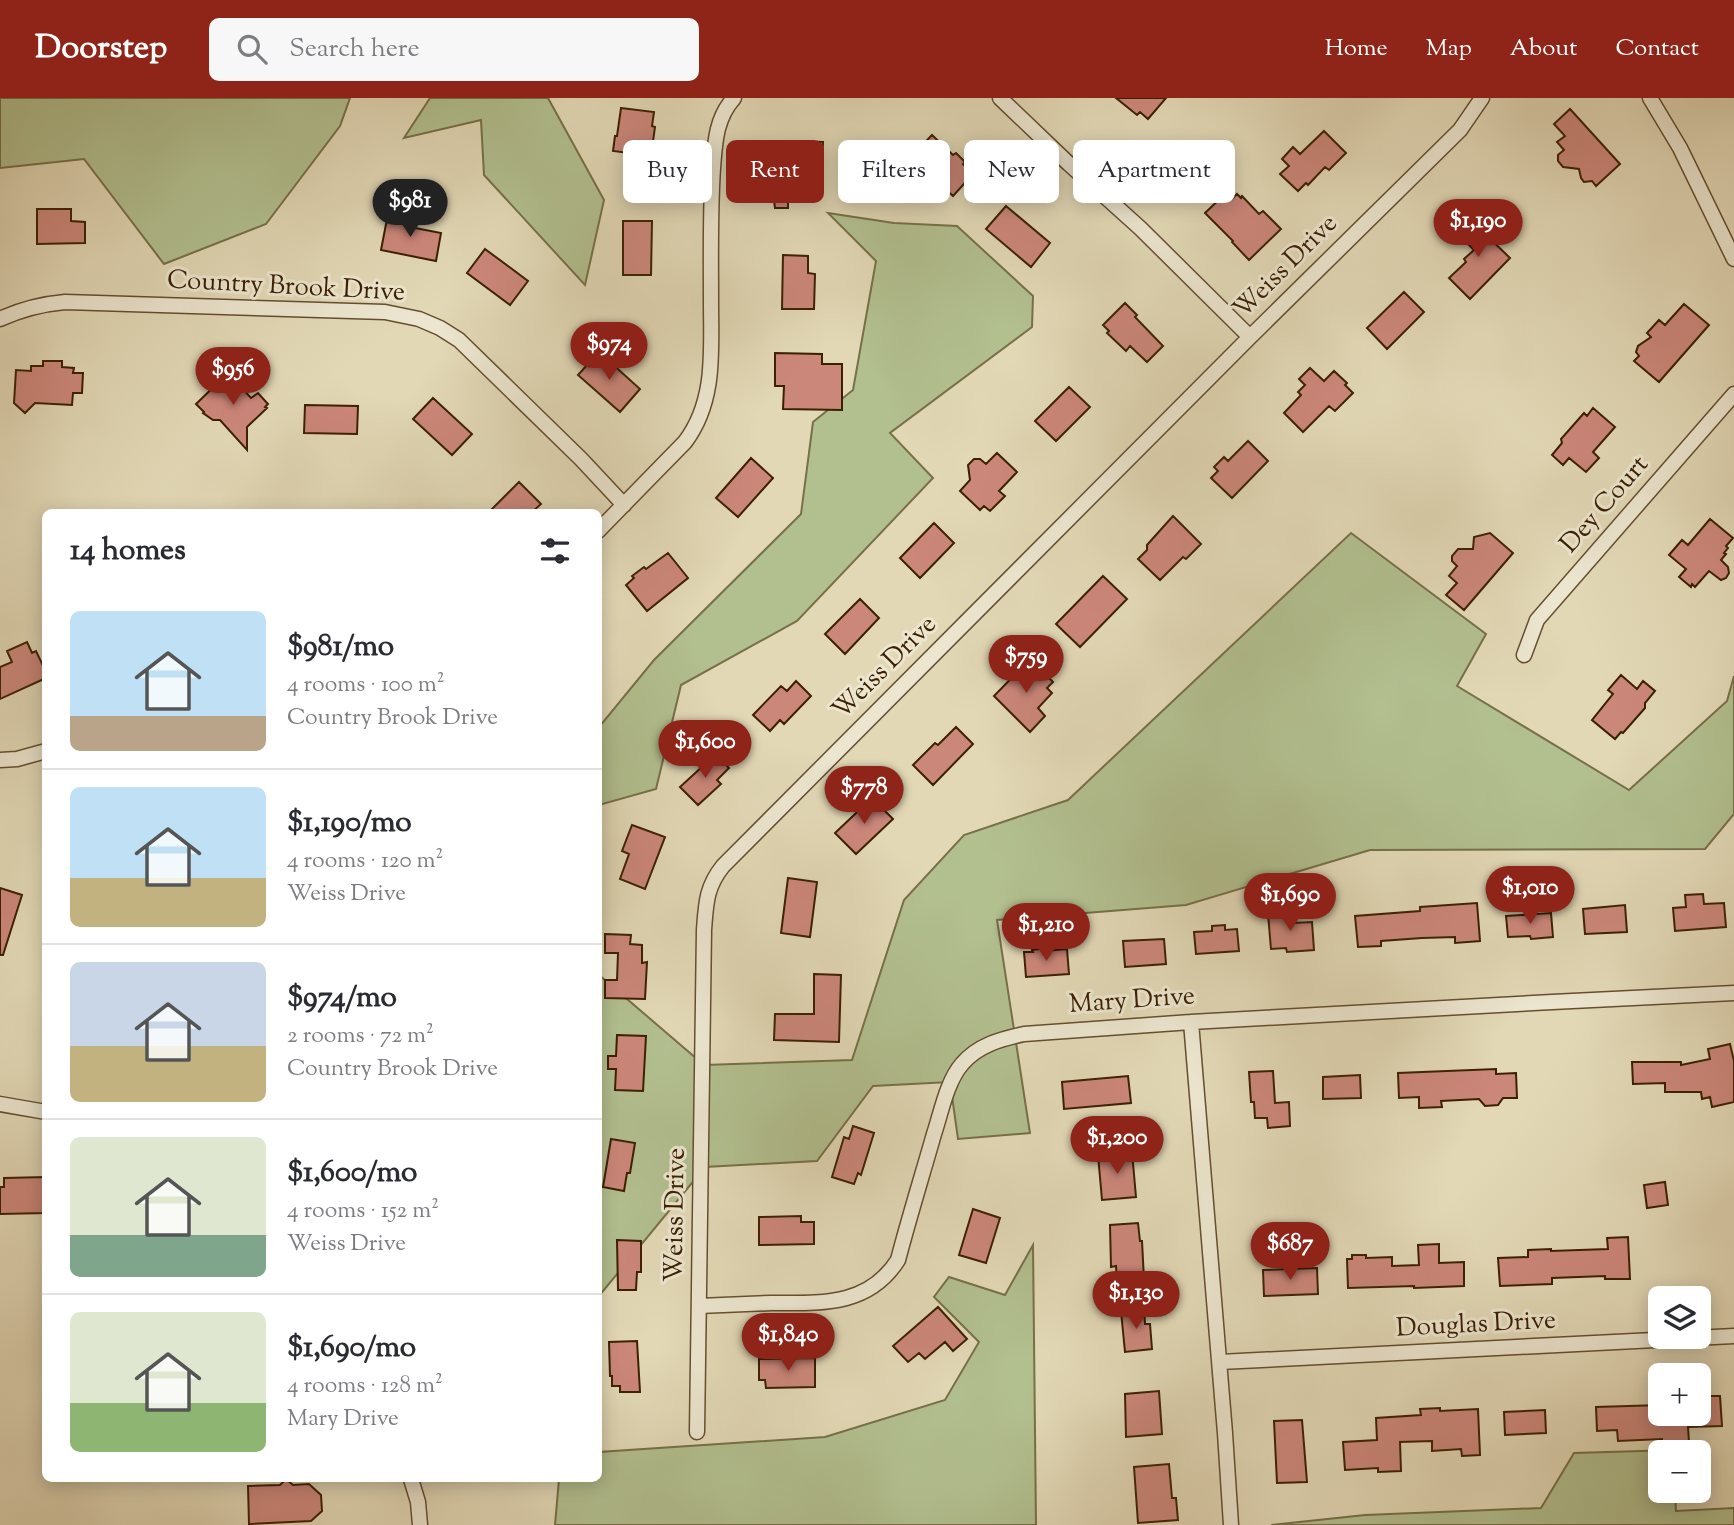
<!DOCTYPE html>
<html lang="en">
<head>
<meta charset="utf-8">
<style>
  body { margin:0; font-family:"Sorts Mill Goudy",serif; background:#f7f7f7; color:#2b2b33; height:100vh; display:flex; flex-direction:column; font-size:26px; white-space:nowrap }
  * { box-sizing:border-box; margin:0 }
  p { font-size:23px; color:#7c7c81 }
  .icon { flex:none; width:38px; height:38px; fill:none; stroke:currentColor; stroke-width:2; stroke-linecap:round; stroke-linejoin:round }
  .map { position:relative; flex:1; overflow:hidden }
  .drawer { position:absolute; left:42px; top:411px; width:560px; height:973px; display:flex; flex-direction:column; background:#fff; border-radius:10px; box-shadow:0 4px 18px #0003 }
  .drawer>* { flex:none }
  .guide { position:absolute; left:623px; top:42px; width:665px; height:63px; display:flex; gap:14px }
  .controls { position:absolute; left:1648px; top:1188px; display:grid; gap:14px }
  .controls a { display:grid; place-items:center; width:63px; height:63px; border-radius:10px; background:#fff; box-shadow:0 4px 18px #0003; font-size:35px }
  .price { position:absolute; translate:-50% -60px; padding:0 16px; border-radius:24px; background:#8f2418; color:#fff; font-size:23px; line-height:46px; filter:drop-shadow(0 2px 4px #0008) }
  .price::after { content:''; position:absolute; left:50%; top:42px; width:21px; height:16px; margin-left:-10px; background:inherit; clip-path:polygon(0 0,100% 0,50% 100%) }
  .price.on { background:#222; color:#fff }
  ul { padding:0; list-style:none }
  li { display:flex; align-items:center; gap:21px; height:175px; padding:0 28px }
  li+li { border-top:2px solid #e1e1e2 }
  li span { display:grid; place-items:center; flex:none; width:196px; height:140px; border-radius:10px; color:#555 }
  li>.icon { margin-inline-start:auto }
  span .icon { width:84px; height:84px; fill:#fffc; stroke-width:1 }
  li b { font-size:30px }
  h2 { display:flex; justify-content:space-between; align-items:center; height:84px; padding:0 28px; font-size:30px }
  .chip { padding:0 24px; border-radius:10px; background:#fff; box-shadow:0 4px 18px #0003; font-size:24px; line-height:63px }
  .chip.on { background:#8f2418; color:#fff }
  header { display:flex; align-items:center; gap:42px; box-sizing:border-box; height:98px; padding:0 35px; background:#8f2418; color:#fff }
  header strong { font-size:33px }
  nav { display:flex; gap:38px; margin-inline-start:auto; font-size:24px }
  .search { width:490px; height:63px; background:#f7f7f7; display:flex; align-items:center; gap:18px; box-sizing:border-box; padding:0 24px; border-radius:10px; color:#7c7c81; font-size:26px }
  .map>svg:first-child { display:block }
</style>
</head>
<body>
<header>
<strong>Doorstep</strong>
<div class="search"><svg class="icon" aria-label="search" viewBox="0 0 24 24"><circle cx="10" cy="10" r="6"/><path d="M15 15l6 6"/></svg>Search here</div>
<nav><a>Home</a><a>Map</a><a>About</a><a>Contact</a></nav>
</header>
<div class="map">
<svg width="1734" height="1427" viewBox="0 0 1734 1427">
  <rect width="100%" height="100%" fill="#e2d8b6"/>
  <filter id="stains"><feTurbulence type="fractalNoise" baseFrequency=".00286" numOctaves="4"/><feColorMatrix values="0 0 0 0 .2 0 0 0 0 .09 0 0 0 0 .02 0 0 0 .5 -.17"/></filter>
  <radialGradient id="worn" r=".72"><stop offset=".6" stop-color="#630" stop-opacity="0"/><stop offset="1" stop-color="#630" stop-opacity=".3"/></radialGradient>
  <!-- green -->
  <path fill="#b2bf8f" stroke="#777048" stroke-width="2" d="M 0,0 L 350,0 L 340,28 L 266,126 L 164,166 L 84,61 L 0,70 Z
    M 430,0 L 548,0 L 604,102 L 585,187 L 484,77 L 481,22 L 404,40 Z
    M 828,115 L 894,125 L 957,128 L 1033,198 L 1032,229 L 890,335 L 933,380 L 797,523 L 681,587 L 656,691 L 599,707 L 599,629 L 654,562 L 801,416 L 813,324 L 853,292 L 876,163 Z
    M 1351,435 L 1486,536 L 1457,588 L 1629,692 L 1727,603 L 1734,578 L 1734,716 L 1705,751 L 1370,752 L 1186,807 L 997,822 L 1030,1035 L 958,1041 L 950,984 L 873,988 L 817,1063 L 705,1069 L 599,1198 L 599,877 L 704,967 L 852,962 L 904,802 L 964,737 L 1068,702 Z
    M 1033,1147 L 1036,1427 L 555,1427 L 559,1381 L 598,1381 L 599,1354 L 825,1339 L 945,1302 L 979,1244 L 934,1199 L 949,1179 L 1005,1197 Z
    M 1675,1352 L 1675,1354 L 1661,1354 L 1661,1393 L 1675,1393 L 1676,1413 L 1734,1410 L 1734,1427 L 1271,1427 L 1365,1417 L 1541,1410 L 1574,1355 Z"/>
  <!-- building -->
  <path fill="#cc877b" stroke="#3c2002" stroke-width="2" d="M 1116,0 L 1166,0 L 1148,21 L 1140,14 L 1137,17 Z
    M 621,10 L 654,14 L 652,28 L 655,29 L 651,58 L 613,53 L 615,38 L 617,38 Z
    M 1570,11 L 1620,66 L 1596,88 L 1592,83 L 1584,84 L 1581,80 L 1579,71 L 1563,69 L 1558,63 L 1558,57 L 1564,52 L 1557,44 L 1565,38 L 1554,26 Z
    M 1324,33 L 1346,55 L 1329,72 L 1325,69 L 1308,87 L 1306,85 L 1298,93 L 1280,76 L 1289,68 L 1282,61 L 1293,49 L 1300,56 Z
    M 932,37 L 953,57 L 956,55 L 965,64 L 963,66 L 973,76 L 953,98 L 911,59 Z
    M 794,43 L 823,44 L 822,65 L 811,65 L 811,69 L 800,69 L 800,102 L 788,102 L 788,110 L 775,110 L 773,95 L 770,95 L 770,77 L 773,77 L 774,65 L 778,65 L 778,48 L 794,48 Z
    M 1226,95 L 1232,101 L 1237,96 L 1241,100 L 1242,98 L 1259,116 L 1263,113 L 1281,131 L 1249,162 L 1232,144 L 1233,143 L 1205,115 Z
    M 1006,108 L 1050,145 L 1031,169 L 986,131 Z
    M 37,111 L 71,111 L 71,123 L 85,124 L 85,145 L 37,146 Z
    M 392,115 L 407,118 L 405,128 L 441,135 L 436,163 L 381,152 L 387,121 Z
    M 1470,118 L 1484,131 L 1482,133 L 1510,160 L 1470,201 L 1449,180 L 1466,164 L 1464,161 L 1474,152 L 1455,133 Z
    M 623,123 L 652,123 L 651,177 L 623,177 Z
    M 485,151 L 528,183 L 510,207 L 467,175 Z
    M 783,157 L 808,158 L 808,175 L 815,176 L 814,211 L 782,211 Z
    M 1404,194 L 1424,214 L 1387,251 L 1367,230 Z
    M 1125,205 L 1137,217 L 1135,219 L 1163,248 L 1147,264 L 1130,248 L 1126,253 L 1107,235 L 1109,233 L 1103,227 Z
    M 1684,206 L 1709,227 L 1659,284 L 1634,263 L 1639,258 L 1636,254 L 1638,248 L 1651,239 L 1647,235 L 1659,222 L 1665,227 Z
    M 599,254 L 640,291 L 620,314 L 578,277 Z
    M 775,255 L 822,256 L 822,266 L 842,266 L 842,312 L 783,311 L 784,288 L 775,288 Z
    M 43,263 L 62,263 L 62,269 L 74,270 L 73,275 L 83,275 L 82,295 L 73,295 L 72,307 L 35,305 L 25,315 L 14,305 L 16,272 L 31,273 L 31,268 L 43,268 Z
    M 1310,270 L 1324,283 L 1334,273 L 1347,285 L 1345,287 L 1353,295 L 1335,313 L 1329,308 L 1303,334 L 1284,315 L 1301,297 L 1298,294 L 1305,287 L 1299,281 Z
    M 228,275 L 251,300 L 258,295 L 268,306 L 265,309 L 267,310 L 247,329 L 247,352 L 220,322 L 213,322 L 203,315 L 204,314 L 196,306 Z
    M 1069,289 L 1090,309 L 1056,343 L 1035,323 Z
    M 433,300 L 472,336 L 452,357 L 413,321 Z
    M 305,307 L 358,308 L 357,336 L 304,335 Z
    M 1593,310 L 1615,329 L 1593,354 L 1599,360 L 1586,374 L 1569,360 L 1563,367 L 1552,357 L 1562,345 L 1561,341 L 1584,315 L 1587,318 Z
    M 1248,343 L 1268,363 L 1232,400 L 1211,380 L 1218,373 L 1214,369 L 1224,359 L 1228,363 Z
    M 997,355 L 1017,374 L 999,393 L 1005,398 L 990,413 L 984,408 L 980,412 L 960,393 L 970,382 L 968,367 L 974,361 L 980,361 L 986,366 Z
    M 751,360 L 773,380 L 738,419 L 716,400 Z
    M 519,384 L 541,406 L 531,415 L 488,415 Z
    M 1173,418 L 1201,446 L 1186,461 L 1183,459 L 1160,482 L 1138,461 L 1147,452 L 1147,447 Z
    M 1710,421 L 1733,440 L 1726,448 L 1728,450 L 1724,455 L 1726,456 L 1721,462 L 1728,469 L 1729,475 L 1726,480 L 1721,482 L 1709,473 L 1695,489 L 1692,486 L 1691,489 L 1679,479 L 1686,471 L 1669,457 L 1682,442 L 1688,447 Z
    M 934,425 L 954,445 L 920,480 L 900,460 Z
    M 1490,435 L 1513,455 L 1464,512 L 1446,497 L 1457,485 L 1449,478 L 1457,468 L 1452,463 L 1452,458 L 1458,451 L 1473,451 L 1474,439 Z
    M 668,455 L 688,480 L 647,513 L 626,487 L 634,480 L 632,478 L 644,469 L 646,471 Z
    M 1103,478 L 1127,501 L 1080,549 L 1056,526 Z
    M 860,501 L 879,520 L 845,556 L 825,536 Z
    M 27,544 L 32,555 L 36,553 L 46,574 L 46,580 L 0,601 L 0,569 L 12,564 L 7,553 Z
    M 1030,561 L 1053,584 L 1047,590 L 1052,595 L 1038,610 L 1045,618 L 1030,634 L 994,598 Z
    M 1621,577 L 1637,591 L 1643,583 L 1655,593 L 1645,605 L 1645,610 L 1623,635 L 1621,634 L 1615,641 L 1592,622 L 1613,596 L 1608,592 Z
    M 796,583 L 811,598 L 784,626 L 780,622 L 770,633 L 753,617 L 781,588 L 787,593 Z
    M 956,629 L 973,646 L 933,687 L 913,667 L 935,645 L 938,647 Z
    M 716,656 L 729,670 L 717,682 L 721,686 L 698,707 L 680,689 Z
    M 872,700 L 893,721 L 856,756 L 835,735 Z
    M 632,727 L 665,739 L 645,791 L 620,781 L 629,756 L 622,753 Z
    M 788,780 L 817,784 L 810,839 L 781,835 Z
    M 0,790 L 22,797 L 3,857 L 0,857 Z
    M 1703,796 L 1704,806 L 1724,805 L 1726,829 L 1675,833 L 1673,810 L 1686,809 L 1685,797 Z
    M 1477,805 L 1480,843 L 1455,845 L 1455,839 L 1422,840 L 1381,843 L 1381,848 L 1358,849 L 1355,818 L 1420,813 L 1420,809 Z
    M 1625,807 L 1627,834 L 1585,836 L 1583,811 Z
    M 1292,814 L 1293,825 L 1312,824 L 1314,852 L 1287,854 L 1286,850 L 1271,851 L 1268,816 Z
    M 1551,815 L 1553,839 L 1531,841 L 1530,838 L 1508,839 L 1506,818 Z
    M 1225,827 L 1225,832 L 1237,831 L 1239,853 L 1196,856 L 1194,834 L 1212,833 L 1212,828 Z
    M 605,836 L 631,837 L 630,846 L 642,847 L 642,865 L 647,864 L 645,901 L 605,900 L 605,882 L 617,882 L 618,855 L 605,855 Z
    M 1164,841 L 1166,866 L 1125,869 L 1123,843 Z
    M 1046,850 L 1046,853 L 1067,851 L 1069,876 L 1026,879 L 1024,854 L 1033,854 L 1032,852 Z
    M 814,876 L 841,877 L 839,944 L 774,942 L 775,916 L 814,916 Z
    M 617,937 L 646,938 L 643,993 L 615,992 L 616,971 L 608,971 L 608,958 L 616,958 Z
    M 1730,946 L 1734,963 L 1734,1004 L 1712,1009 L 1710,999 L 1702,1001 L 1701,994 L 1665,994 L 1665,985 L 1633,986 L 1632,964 L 1681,964 L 1681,967 L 1710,961 L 1708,951 Z
    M 1496,971 L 1496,976 L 1516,975 L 1517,1000 L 1503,1000 L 1498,1007 L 1485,1008 L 1479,1001 L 1441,1003 L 1442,1009 L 1419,1010 L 1419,999 L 1399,1000 L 1398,975 Z
    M 1273,973 L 1275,1005 L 1289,1004 L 1290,1028 L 1268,1030 L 1267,1020 L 1255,1020 L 1254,1004 L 1251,1004 L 1249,974 Z
    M 1360,977 L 1361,1000 L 1323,1001 L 1323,979 Z
    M 1128,978 L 1131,1005 L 1064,1011 L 1062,984 Z
    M 853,1028 L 874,1035 L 861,1077 L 858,1075 L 854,1086 L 832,1079 L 844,1039 L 849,1041 Z
    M 611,1041 L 635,1045 L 630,1075 L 627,1075 L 624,1093 L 603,1089 Z
    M 1132,1054 L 1136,1099 L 1102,1102 L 1098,1057 Z
    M 46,1079 L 46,1115 L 0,1116 L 0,1089 L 4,1089 L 4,1080 Z
    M 1665,1084 L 1668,1107 L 1647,1110 L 1644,1087 Z
    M 973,1111 L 1000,1120 L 986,1165 L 959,1157 Z
    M 801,1118 L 801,1124 L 814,1124 L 814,1146 L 759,1147 L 759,1119 Z
    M 1138,1125 L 1140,1143 L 1142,1143 L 1144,1182 L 1117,1184 L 1116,1168 L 1111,1169 L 1110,1127 Z
    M 1628,1139 L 1630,1181 L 1605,1181 L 1605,1178 L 1552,1180 L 1552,1186 L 1500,1188 L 1498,1160 L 1528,1159 L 1528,1152 L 1551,1151 L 1551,1153 L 1608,1151 L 1607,1140 Z
    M 617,1142 L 641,1143 L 641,1174 L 637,1174 L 636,1192 L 618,1192 Z
    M 1439,1146 L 1439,1165 L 1464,1164 L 1464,1188 L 1414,1190 L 1414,1188 L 1348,1190 L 1347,1161 L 1352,1161 L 1352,1157 L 1366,1157 L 1366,1160 L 1392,1159 L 1392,1168 L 1419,1167 L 1418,1147 Z
    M 1317,1170 L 1318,1196 L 1264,1198 L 1263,1172 Z
    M 938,1209 L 967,1241 L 953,1253 L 945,1244 L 925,1261 L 919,1255 L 908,1264 L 893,1248 Z
    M 1144,1211 L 1145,1226 L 1150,1226 L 1152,1251 L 1125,1254 L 1121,1213 Z
    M 637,1243 L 640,1294 L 620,1294 L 620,1288 L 612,1288 L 612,1278 L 610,1278 L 609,1244 Z
    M 815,1260 L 815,1289 L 766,1290 L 765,1282 L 759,1282 L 759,1261 Z
    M 1159,1293 L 1162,1336 L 1126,1339 L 1125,1296 Z
    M 1704,1298 L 1720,1298 L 1722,1328 L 1688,1329 L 1689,1344 L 1662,1346 L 1662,1341 L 1618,1343 L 1617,1332 L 1597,1333 L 1596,1309 L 1661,1307 L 1661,1316 L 1699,1316 L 1699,1305 L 1705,1305 Z
    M 1440,1310 L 1440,1313 L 1478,1311 L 1480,1357 L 1462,1358 L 1461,1351 L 1432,1353 L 1432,1343 L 1400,1344 L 1401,1373 L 1378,1374 L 1378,1370 L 1345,1372 L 1343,1344 L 1377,1342 L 1376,1320 L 1421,1317 L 1420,1311 Z
    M 1545,1312 L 1546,1335 L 1505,1337 L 1504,1314 Z
    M 1302,1322 L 1307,1384 L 1277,1385 L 1274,1323 Z
    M 1169,1366 L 1172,1400 L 1176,1400 L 1178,1422 L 1138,1425 L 1134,1369 Z
    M 286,1381 L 293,1387 L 309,1386 L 321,1397 L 322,1413 L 311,1423 L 249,1426 L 248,1388 L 280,1387 Z"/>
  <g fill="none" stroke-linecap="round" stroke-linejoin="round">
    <defs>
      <path id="minor" d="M 1000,0 L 1069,66 L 1140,130 L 1250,239
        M 1650,0 L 1680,50 L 1734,161
        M 0,221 C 22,211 42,206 65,204 L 385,214 L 419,221 L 440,230 L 459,242 L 581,361 L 624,407
        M 598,433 L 685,344 C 716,303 711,253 711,204 C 711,160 710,114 713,70 C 715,44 716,20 734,0
        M 1524,557 L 1537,522 L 1734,296
        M 0,662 L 17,661 L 46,653
        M 1191,924 L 1225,1335 L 1231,1427
        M 0,1006 L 46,1014
        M 699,1208 C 723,1207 747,1206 771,1205 C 820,1205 868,1209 898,1162 C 909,1120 922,1078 934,1036 C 941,1015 947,983 962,966 C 978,947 1001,941 1024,936 L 1191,924 L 1552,904 L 1734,895
        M 1220,1264 L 1734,1238
        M 697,1334 L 704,832 C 706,806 706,789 723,768 L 1250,239 L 1460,32 L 1482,0
        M 411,1381 L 418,1404 L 420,1427"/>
    </defs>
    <!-- minor casing -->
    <use href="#minor" stroke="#664e2f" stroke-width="17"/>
    <!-- minor -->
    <use href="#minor" stroke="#ece6d0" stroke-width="14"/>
  </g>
  <g text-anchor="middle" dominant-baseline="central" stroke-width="6" stroke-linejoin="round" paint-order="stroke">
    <!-- street labels -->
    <g font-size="26" fill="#3c2002" stroke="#ece6d0">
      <text transform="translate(1286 169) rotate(-45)">Weiss Drive</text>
      <text transform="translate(286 189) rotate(3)">Country Brook Drive</text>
      <text transform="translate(1605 407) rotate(-49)">Dey Court</text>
      <text transform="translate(885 570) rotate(-45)">Weiss Drive</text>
      <text transform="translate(1132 903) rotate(-4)">Mary Drive</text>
      <text transform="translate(676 1117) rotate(-89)">Weiss Drive</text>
      <text transform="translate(1476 1227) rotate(-3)">Douglas Drive</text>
    </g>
  </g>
  <rect width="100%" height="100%" filter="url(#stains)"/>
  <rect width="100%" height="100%" fill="url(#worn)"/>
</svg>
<div class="controls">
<a><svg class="icon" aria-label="layers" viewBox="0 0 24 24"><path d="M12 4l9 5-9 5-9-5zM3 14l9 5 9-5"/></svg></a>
<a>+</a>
<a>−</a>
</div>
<b class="price on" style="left:410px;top:141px">$981</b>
<b class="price" style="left:1478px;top:161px">$1,190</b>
<b class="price" style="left:609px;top:284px">$974</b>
<b class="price" style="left:233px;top:309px">$956</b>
<b class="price" style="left:1026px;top:597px">$759</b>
<b class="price" style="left:705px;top:682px">$1,600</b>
<b class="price" style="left:864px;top:728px">$778</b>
<b class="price" style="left:1530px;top:828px">$1,010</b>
<b class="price" style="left:1290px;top:835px">$1,690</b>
<b class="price" style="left:1046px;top:865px">$1,210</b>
<b class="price" style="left:1117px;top:1078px">$1,200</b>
<b class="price" style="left:1290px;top:1184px">$687</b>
<b class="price" style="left:1136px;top:1233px">$1,130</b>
<b class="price" style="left:788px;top:1275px">$1,840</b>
<div class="guide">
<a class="chip">Buy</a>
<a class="chip on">Rent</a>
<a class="chip">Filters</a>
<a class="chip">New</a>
<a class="chip">Apartment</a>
</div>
<section class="drawer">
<h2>14 homes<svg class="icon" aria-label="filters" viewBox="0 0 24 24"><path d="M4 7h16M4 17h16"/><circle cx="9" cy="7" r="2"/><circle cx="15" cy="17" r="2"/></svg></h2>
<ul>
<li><span style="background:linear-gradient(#bfe0f5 75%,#b9a48a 0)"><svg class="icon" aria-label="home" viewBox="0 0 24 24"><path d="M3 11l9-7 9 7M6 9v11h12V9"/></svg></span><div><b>$981/mo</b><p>4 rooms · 100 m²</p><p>Country Brook Drive</p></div></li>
<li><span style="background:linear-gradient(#bfe0f5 65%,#c2b280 0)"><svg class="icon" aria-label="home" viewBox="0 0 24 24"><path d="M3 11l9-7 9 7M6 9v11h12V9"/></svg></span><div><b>$1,190/mo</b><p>4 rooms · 120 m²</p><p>Weiss Drive</p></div></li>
<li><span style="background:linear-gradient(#c9d6e8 60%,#c2b280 0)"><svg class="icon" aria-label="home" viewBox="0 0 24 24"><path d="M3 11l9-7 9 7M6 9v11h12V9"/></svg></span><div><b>$974/mo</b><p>2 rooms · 72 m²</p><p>Country Brook Drive</p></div></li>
<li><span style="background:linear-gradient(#dfe7d0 70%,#7fa58c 0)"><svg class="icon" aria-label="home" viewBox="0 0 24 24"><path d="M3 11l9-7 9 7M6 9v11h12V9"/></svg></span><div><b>$1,600/mo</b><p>4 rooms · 152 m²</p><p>Weiss Drive</p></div></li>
<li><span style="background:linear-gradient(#dfe7d0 65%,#8fb573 0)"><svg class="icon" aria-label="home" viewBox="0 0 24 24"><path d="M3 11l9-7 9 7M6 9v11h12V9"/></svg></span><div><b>$1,690/mo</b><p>4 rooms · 128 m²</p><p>Mary Drive</p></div></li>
</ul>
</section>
</div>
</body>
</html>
